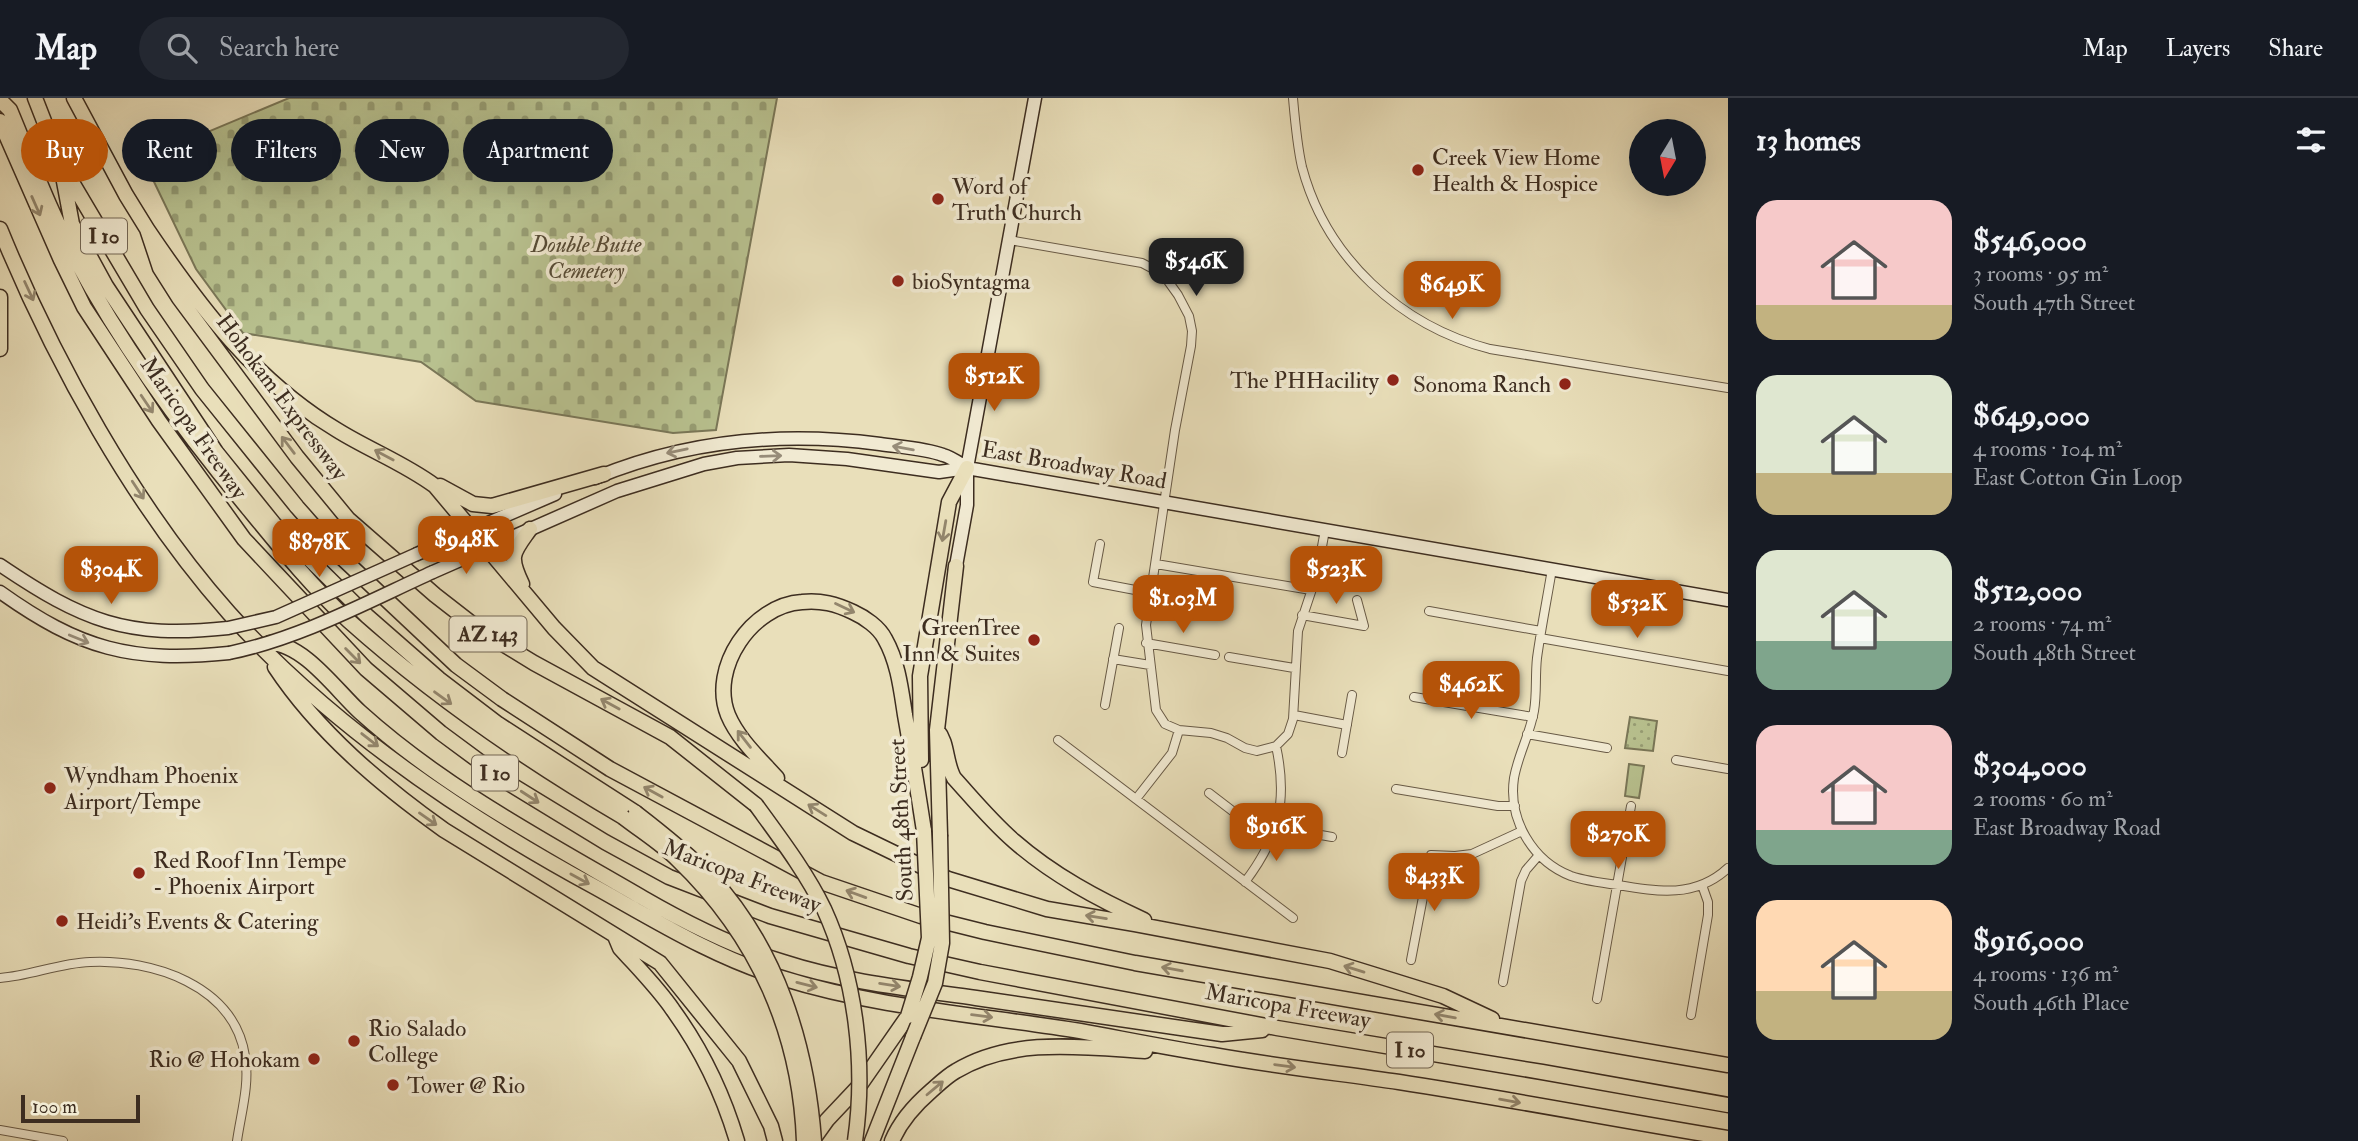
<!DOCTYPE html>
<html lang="en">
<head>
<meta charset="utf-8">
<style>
  body { margin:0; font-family:"IM FELL Double Pica",serif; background:#242831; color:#f1f3f6; height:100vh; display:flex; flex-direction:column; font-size:26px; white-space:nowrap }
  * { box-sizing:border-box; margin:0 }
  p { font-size:23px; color:#9ea1a6 }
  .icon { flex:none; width:38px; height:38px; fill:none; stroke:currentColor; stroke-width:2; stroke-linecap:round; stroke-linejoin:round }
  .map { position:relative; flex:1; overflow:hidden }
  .details { display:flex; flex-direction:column; background:#171b24; width:630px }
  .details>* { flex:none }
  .banner { position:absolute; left:21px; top:21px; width:665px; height:63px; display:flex; gap:14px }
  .needle { width:46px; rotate:190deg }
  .controls { position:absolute; left:1629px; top:21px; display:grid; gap:14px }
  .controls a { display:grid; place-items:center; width:77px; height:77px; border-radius:50%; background:#171b24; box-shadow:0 7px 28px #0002; font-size:35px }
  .scale { position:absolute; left:21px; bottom:18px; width:119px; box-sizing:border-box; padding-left:7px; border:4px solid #3d2d20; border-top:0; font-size:19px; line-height:24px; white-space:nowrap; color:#3d2d20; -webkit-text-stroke:5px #f1ead2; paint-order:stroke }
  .price { position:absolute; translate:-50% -60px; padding:0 16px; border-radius:14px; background:#b45309; color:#fff; font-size:23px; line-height:46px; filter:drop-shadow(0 2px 4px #0008) }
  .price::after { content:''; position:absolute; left:50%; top:42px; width:21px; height:16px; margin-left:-10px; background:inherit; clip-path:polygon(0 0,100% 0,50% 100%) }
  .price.active { background:#222; color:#fff }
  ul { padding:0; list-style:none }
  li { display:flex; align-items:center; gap:21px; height:175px; padding:0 28px }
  li span { display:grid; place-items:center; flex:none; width:196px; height:140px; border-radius:21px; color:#555 }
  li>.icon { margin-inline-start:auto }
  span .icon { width:84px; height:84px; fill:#fffc; stroke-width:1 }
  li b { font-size:30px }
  h2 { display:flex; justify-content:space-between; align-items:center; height:84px; padding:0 28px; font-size:30px }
  .chip { padding:0 24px; border-radius:32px; background:#171b24; box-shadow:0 7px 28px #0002; font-size:24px; line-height:63px }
  .chip.active { background:#b45309; color:#fff }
  header { display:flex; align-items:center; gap:42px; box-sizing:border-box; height:98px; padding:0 35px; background:#171b24; border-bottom:2px solid #363941 }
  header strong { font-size:33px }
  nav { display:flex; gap:38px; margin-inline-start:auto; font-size:24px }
  .search { width:490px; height:63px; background:#242831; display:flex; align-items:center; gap:18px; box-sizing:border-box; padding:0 24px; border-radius:38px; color:#9ea1a6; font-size:26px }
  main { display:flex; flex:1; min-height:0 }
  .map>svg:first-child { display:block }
</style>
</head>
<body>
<header>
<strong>Map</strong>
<div class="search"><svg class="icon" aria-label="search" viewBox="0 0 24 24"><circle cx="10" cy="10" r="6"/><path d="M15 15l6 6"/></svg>Search here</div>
<nav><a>Map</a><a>Layers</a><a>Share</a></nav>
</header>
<main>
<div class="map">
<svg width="1728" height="1043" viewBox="0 0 1728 1043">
  <defs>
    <pattern id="cemetery-stones" width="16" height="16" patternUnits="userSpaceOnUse" patternTransform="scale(1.75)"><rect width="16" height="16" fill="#b8c18f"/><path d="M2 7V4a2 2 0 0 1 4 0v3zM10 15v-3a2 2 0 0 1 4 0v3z" fill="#979d74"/></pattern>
    <pattern id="park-dots" width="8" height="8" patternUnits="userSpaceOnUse" patternTransform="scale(1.75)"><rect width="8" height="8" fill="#b8c18f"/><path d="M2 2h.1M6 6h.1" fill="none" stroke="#979d74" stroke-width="1.8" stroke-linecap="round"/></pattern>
  </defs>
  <rect width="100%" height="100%" fill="#e9dfba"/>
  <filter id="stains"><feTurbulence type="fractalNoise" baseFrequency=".00286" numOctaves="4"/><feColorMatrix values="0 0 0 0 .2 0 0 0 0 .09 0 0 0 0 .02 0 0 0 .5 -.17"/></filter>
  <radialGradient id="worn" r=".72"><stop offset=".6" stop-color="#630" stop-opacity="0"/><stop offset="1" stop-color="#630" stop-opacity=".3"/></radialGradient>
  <!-- cemetery -->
  <path fill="url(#cemetery-stones)" stroke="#7a7758" stroke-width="2" d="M 289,0 L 777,0 L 716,332 L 673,335 L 476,303 L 421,264 L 243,235 L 196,171 L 143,61 Z"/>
  <!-- park -->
  <path fill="url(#park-dots)" stroke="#7a7758" stroke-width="2" d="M 1630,619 L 1657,623 L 1653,653 L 1625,650 Z"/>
  <!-- pitch -->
  <path fill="#b8c18f" stroke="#7a7758" stroke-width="2" d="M 1629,666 L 1644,668 L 1639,700 L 1625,698 Z"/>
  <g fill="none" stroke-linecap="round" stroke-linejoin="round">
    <defs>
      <path id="minor" d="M 1293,0 C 1295,23 1297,47 1302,69 C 1326,160 1401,228 1490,251 L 1728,290
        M 1009,142 L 1142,165 L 1163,176 L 1178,197 L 1189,218 L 1192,233 L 1191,248 L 1175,332 L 1146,527 L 1156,612 L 1165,626 L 1179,632 L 1172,655 L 1136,701
        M 1100,446 L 1093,484 L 1151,495
        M 1156,466 L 1311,492
        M 1552,471 C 1547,501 1541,531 1537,560 C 1535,578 1537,596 1534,613 C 1530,636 1518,657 1514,680 C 1508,721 1532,763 1571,778 C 1586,783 1602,785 1618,787 C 1658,794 1696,800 1728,770
        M 1429,513 L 1541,533
        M 1302,517 L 1364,528 L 1357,502
        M 1540,540 L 1728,573
        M 1146,545 L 1215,557
        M 1229,559 L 1294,570
        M 1113,561 L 1150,567
        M 1414,599 L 1533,619
        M 1105,607 L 1119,530
        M 1294,617 L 1347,627
        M 1179,632 L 1211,635 L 1227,640 L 1245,650 L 1257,653 L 1276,648 L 1288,636 L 1293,621 L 1298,533 L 1317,476 L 1325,432
        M 1527,636 L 1607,650
        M 1058,642 L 1293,820
        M 1342,655 L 1352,597
        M 1676,662 L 1728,671
        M 1396,691 L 1498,708 L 1515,708
        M 1209,695 L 1256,731 L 1273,738
        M 1276,729 L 1332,739
        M 1245,784 C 1279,739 1288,703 1276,648
        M 1411,862 L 1431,757 L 1455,758 L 1472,756 L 1522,733
        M 0,880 C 30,878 59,865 90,864 C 152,861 234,887 245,958 C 250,986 241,1015 237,1043
        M 1503,884 L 1521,783 L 1526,772 L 1539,757
        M 1597,901 L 1631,708
        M 1691,917 L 1708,817 L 1708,804 L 1702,787
        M 0,1032 L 63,1043"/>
      <path id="secondary" d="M 595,380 C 687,342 781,333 880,346 C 900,349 924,350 943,357 C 951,359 959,365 967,370 L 1728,502
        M 417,456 L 555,396
        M 0,467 C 83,523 126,541 228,530
        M 956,468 L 967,407 L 967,370 L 1035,0
        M 433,474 L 617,393 L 704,366 L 737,360 L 789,357 L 847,361 L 939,374 L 967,370
        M 0,494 C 80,551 131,565 229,555"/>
      <path id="motorway" d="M 35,0 L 60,64 L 147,211 L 202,291 L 297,409 L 340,458 L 456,567 L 502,601 L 610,671 L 821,784 L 921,818 L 985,834 L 1135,865 L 1728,967
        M 74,0 L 126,97 L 147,131 L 160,170 L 179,200 L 297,359 L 348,421 L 435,497 L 480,532 L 534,565 L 670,639 L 756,707
        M 0,2 L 10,12 C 31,62 50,114 76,162 C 123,250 183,332 247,409 C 279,448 311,488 349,523 C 433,598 526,662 623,719
        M 0,23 L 61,162 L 84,209 L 159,323 L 244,441 L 366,571 L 441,635 L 510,686 L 605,744 L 669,779 L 770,818 L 909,858 L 980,874 L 1277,930 L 1542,974 L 1728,1007
        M 62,73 L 72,126 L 106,188 L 216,354 L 274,426 L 367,518 L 439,581 L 498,626 L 636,715
        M 0,131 C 54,263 134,408 229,515 C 329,626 464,718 595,789 C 656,823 715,860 782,880 C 878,910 981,917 1080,933 C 1124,941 1168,950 1213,957 C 1275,968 1337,975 1399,984 C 1509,1001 1618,1022 1728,1040
        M 147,131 C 199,208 255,283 337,332 C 369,352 404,365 435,388 L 554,530 L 593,570 L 853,735 L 948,781 L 1047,811 L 1135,826 L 1330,863 L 1443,898 L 1492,921
        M 0,199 L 0,251
        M 440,388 L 473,406 L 492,408 L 604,376
        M 522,486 C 508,457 513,455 530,431
        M 270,545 C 304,546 336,592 360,614 C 444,690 547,744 643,800 C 688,826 734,849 783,864 C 844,884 912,891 976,900 C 1058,912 1140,924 1222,936 L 1262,932
        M 275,569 C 318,634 381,687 444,732 L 660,865 L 739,963 L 771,1028 L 775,1043
        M 937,632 C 948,645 945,664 954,680 C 973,701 992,724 1014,743 C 1053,777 1098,801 1144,822
        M 921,662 L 920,578 L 949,404 L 967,370
        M 777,680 C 760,661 738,641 728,617 C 709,570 752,507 802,504 C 821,502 836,506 853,514 C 864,519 879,529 885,541 C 898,564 901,591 905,617 C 912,656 918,694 924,733
        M 940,737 L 937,632 L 956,468
        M 615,838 L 620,850 C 638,870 658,890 673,912 C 702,952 723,996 737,1043
        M 812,1043 L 827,1022 L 860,987 L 908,918
        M 872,1043 L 913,939
        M 892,1043 C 900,1024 916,1006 931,993 C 939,986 947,978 956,973 C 1012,939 1083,949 1145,953"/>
    </defs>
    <!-- minor casing -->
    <use href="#minor" stroke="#685a46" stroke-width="10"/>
    <!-- secondary casing -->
    <use href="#secondary" stroke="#3d2d20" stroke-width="15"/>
    <!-- motorway casing -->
    <use href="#motorway" stroke="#3d2d20" stroke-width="17"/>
    <!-- minor -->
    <use href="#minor" stroke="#f1ead2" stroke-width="8"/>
    <!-- secondary -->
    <use href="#secondary" stroke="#f1ead2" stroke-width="12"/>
    <!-- motorway -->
    <use href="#motorway" stroke="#e9dfba" stroke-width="14"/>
    <defs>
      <path id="secondary-bridge" d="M 228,530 L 276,519 L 417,456
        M 229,555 C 301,540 367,504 433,474"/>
      <path id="motorway-bridge" d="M 756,707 C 780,740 806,774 824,811 C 856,881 866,967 855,1043
        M 636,715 C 662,735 687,755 710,778 C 777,850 807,947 814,1043
        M 623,719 C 641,733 662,746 678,762 C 757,838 800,934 804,1043
        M 908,918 L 920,879 L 929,840 L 924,733
        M 913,939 L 935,885 L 942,845 L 940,737"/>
    </defs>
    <!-- secondary-bridge casing -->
    <use href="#secondary-bridge" stroke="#3d2d20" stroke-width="15" stroke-linecap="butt"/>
    <!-- motorway-bridge casing -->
    <use href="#motorway-bridge" stroke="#3d2d20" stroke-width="17" stroke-linecap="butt"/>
    <!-- secondary-bridge -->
    <use href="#secondary-bridge" stroke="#f1ead2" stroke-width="12"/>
    <!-- motorway-bridge -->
    <use href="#motorway-bridge" stroke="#e9dfba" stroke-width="14"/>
  </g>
  <!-- one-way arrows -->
  <defs><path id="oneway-shaft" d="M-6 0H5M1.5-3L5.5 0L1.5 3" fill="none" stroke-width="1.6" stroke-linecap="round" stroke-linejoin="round" transform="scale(1.75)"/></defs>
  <g stroke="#93866d">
    <use href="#oneway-shaft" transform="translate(36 108) rotate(66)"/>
    <use href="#oneway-shaft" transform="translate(29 193) rotate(65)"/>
    <use href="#oneway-shaft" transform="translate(147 306) rotate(56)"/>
    <use href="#oneway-shaft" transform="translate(288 347) rotate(-127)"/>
    <use href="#oneway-shaft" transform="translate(384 357) rotate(-152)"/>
    <use href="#oneway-shaft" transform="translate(138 392) rotate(57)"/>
    <use href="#oneway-shaft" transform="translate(944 433) rotate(100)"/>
    <use href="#oneway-shaft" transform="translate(845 510) rotate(25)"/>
    <use href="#oneway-shaft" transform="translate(353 558) rotate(45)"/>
    <use href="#oneway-shaft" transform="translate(443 600) rotate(36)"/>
    <use href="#oneway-shaft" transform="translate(610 606) rotate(-151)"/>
    <use href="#oneway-shaft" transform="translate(744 641) rotate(-128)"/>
    <use href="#oneway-shaft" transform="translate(370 642) rotate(38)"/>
    <use href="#oneway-shaft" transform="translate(653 694) rotate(-151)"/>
    <use href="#oneway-shaft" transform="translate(530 699) rotate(33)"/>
    <use href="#oneway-shaft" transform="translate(817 712) rotate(-148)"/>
    <use href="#oneway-shaft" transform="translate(428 721) rotate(35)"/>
    <use href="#oneway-shaft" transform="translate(580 781) rotate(29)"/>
    <use href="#oneway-shaft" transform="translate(856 796) rotate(-160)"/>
    <use href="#oneway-shaft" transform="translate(1096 819) rotate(-171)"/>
    <use href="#oneway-shaft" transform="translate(1172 871) rotate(-170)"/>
    <use href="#oneway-shaft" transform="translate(1354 871) rotate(-163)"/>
    <use href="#oneway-shaft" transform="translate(807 887) rotate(14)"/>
    <use href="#oneway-shaft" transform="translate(890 887) rotate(9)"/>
    <use href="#oneway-shaft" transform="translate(982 918) rotate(7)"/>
    <use href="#oneway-shaft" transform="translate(1445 918) rotate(-170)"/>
    <use href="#oneway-shaft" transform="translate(1285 968) rotate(8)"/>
    <use href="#oneway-shaft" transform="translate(935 990) rotate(-40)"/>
    <use href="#oneway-shaft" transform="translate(1510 1003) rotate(10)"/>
  </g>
  <g stroke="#978c79">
    <use href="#oneway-shaft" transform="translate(903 350) rotate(-170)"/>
    <use href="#oneway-shaft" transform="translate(677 353) rotate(168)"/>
    <use href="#oneway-shaft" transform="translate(771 358) rotate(-2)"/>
    <use href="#oneway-shaft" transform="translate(79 541) rotate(22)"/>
  </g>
  <!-- markers -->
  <g fill="#8f2418" stroke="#f1ead2" stroke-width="2.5">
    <circle cx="1418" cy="72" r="7"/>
    <circle cx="938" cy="101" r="7"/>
    <circle cx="898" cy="183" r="7"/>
    <circle cx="1393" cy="282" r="7"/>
    <circle cx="1565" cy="286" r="7"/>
    <circle cx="1034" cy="542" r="7"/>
    <circle cx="50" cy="690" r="7"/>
    <circle cx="139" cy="775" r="7"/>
    <circle cx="62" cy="823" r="7"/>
    <circle cx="354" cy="943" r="7"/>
    <circle cx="314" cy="961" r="7"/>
    <circle cx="393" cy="987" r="7"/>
  </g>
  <g text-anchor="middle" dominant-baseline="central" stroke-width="7" stroke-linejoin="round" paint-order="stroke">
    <!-- shield labels -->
    <g fill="#f1ead2" stroke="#736655" stroke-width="2">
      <rect x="81" y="120.5" width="46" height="35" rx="5"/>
      <rect x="449.5" y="518.5" width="77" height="35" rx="5"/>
      <rect x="472" y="657.5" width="46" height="35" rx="5"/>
      <rect x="1387" y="934.5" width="46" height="35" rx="5"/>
    </g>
    <g font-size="21" font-weight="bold" fill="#3d2d20">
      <text x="104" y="138">I 10</text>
      <text x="488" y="536">AZ 143</text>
      <text x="495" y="675">I 10</text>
      <text x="1410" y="952">I 10</text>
    </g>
    <!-- poi labels -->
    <g font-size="23" fill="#3d2d20" stroke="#f1ead2" text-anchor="start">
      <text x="1432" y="59">Creek View Home<tspan x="1432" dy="26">Health &amp; Hospice</tspan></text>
      <text x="952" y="88">Word of<tspan x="952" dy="26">Truth Church</tspan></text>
      <text x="912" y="183">bioSyntagma</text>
      <text x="1379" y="282" text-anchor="end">The PHHacility</text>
      <text x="1551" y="286" text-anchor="end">Sonoma Ranch</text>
      <text x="1020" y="529" text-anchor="end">GreenTree<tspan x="1020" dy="26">Inn &amp; Suites</tspan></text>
      <text x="64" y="677">Wyndham Phoenix<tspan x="64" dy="26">Airport/Tempe</tspan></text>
      <text x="153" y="762">Red Roof Inn Tempe<tspan x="153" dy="26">- Phoenix Airport</tspan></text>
      <text x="76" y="823">Heidi's Events &amp; Catering</text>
      <text x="368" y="930">Rio Salado<tspan x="368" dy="26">College</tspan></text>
      <text x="300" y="961" text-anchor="end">Rio @ Hohokam</text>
      <text x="407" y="987">Tower @ Rio</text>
    </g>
    <!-- park labels -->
    <g font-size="23" font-style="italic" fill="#564b36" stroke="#f1ead2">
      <text x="586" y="146">Double Butte<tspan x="586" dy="26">Cemetery</tspan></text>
    </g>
    <!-- street labels -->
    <g font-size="23" fill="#3d2d20" stroke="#f1ead2">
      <text transform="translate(282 299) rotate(53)">Hohokam Expressway</text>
      <text transform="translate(194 330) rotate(55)">Maricopa Freeway</text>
      <text transform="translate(1074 367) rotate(10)">East Broadway Road</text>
      <text transform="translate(901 722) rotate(-93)">South 48th Street</text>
      <text transform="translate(742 778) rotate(21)">Maricopa Freeway</text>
      <text transform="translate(1288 908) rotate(10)">Maricopa Freeway</text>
    </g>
  </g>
  <rect width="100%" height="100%" filter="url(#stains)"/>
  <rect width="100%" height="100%" fill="url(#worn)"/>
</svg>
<div class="controls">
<a><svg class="needle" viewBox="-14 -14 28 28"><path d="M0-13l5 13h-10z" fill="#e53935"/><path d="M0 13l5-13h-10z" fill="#9ea1a6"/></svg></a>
</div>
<div class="scale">100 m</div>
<b class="price active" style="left:1196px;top:200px">$546K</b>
<b class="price" style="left:1452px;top:223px">$649K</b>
<b class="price" style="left:994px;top:315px">$512K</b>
<b class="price" style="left:466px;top:478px">$948K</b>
<b class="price" style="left:319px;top:481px">$878K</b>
<b class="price" style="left:111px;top:508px">$304K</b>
<b class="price" style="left:1336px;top:508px">$523K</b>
<b class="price" style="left:1183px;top:537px">$1.03M</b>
<b class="price" style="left:1637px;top:542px">$532K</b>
<b class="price" style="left:1471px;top:623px">$462K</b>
<b class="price" style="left:1276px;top:765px">$916K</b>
<b class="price" style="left:1618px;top:773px">$270K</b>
<b class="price" style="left:1434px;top:815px">$433K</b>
<div class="banner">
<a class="chip active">Buy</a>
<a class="chip">Rent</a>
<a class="chip">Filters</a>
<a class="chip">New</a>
<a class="chip">Apartment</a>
</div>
</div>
<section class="details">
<h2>13 homes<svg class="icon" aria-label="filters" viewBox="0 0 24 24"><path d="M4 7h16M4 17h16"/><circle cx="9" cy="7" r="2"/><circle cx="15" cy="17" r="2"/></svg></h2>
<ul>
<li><span style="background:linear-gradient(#f6c9c9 75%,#c2b280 0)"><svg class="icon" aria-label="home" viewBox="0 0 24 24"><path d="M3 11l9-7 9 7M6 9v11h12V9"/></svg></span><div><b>$546,000</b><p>3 rooms · 95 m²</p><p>South 47th Street</p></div></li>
<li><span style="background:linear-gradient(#dfe7d0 70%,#c2b280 0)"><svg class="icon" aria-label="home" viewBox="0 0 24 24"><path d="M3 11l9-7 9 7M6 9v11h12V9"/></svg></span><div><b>$649,000</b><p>4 rooms · 104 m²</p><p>East Cotton Gin Loop</p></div></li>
<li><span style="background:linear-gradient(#dfe7d0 65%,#7fa58c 0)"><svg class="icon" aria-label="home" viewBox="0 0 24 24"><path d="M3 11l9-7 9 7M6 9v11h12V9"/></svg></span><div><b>$512,000</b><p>2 rooms · 74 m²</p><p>South 48th Street</p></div></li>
<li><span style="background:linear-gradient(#f6c9c9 75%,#7fa58c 0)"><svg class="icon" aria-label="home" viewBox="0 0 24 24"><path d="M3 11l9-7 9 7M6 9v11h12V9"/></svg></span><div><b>$304,000</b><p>2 rooms · 60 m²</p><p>East Broadway Road</p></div></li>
<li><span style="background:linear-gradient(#ffd9b3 65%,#c2b280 0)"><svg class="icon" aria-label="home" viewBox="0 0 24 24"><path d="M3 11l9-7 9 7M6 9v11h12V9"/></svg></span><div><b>$916,000</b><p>4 rooms · 136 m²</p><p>South 46th Place</p></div></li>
</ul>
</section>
</main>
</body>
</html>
